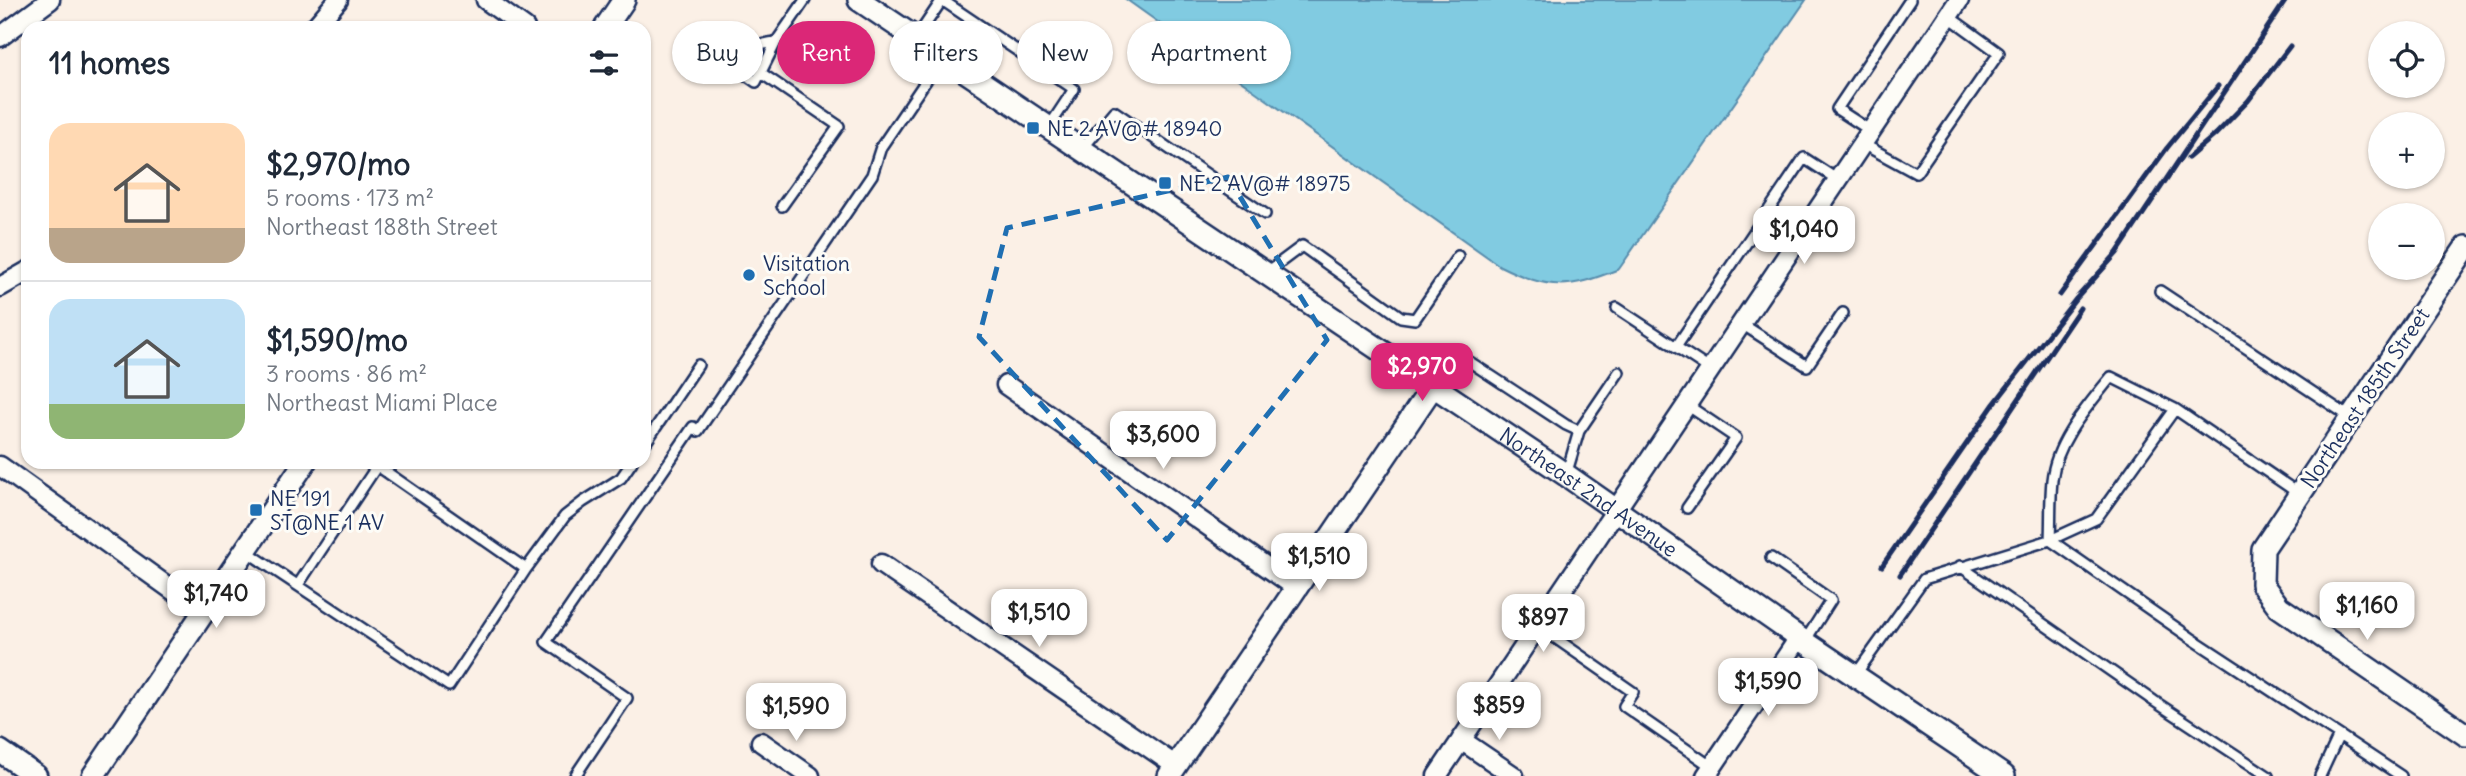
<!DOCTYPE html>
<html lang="en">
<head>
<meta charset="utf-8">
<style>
  body { margin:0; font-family:Delius,sans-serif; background:#f6f6f7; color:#1f2937; height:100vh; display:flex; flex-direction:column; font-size:26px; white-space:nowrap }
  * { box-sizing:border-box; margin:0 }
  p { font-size:23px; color:#747a83 }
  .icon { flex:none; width:38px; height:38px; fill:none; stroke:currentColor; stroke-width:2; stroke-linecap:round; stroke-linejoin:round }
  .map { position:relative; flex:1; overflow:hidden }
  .drawer { position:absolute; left:21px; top:21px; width:630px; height:448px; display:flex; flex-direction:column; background:#fff; border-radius:21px; box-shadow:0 2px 5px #0004 }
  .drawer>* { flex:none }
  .guide { position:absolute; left:672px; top:21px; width:665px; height:63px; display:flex; gap:14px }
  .tools { position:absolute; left:2368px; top:21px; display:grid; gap:14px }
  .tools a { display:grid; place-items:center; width:77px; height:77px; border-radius:50%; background:#fff; box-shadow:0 2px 5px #0004; font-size:35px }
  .price { position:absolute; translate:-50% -60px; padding:0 16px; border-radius:14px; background:#fff; color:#222; font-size:23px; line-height:46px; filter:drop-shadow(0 2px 4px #0008) }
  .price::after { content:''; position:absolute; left:50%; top:42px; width:21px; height:16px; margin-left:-10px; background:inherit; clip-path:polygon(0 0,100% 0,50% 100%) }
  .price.selected { background:#db2777; color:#fff }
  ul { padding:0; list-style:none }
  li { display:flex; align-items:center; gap:21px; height:175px; padding:0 28px }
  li+li { border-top:2px solid #e0e1e3 }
  li span { display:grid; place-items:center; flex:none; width:196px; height:140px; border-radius:21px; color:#555 }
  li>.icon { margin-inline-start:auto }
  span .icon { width:84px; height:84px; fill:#fffc; stroke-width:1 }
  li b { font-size:30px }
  h2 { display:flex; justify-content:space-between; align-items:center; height:84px; padding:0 28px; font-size:30px }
  .tag { padding:0 24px; border-radius:32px; background:#fff; box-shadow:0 2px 5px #0004; font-size:24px; line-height:63px }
  .tag.selected { background:#db2777; color:#fff }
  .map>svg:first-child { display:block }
</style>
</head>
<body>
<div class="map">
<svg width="2466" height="776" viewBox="0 0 2466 776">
  <rect width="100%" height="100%" fill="#fbf0e6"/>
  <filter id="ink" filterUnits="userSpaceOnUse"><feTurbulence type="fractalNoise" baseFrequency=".0143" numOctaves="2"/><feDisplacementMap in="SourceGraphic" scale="14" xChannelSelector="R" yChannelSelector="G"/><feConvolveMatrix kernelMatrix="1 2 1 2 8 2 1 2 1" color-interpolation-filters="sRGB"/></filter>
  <g filter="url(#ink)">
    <!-- water -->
    <path fill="#81cbe1" stroke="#588dad" stroke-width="2" d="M 1127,0 L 1806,0 L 1619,269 C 1569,289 1550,291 1500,266 Z"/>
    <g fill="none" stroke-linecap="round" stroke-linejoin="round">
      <defs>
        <path id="service" d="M 917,37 L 942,0 L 1074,89 L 1049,127
          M 776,42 C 756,44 746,50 733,66 L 756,82 L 776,42 L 805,0
          M 761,73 L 839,126 L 782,206
          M 1871,131 L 1837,109 L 1910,0
          M 1863,144 L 1916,173 L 1999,53 L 1948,16
          M 1082,149 L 1114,111 L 1265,214
          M 1266,273 L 1302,246 L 1401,317 L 1415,319 L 1458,256
          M 2160,291 L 2350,417
          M 1617,308 L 1711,370
          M 1742,324 L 1807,366 L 1843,313
          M 1676,347 L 1804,158 L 1838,180
          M 1437,387 L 1451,372 L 1470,362 L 1566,425 L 1579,431 L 1619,372
          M 2175,409 L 2111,377 C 2088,406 2056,441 2052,480 C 2050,500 2051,520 2050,540 L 2191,638 L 2339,735
          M 644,445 L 698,365
          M 372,462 L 526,569
          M 1566,475 L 1579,431
          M 1687,508 L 1736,438 L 1687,405
          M 246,551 L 449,686 L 526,569 L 565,516 L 583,502 L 621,478 L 632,462
          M 1771,558 L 1831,600 L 1805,641
          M 1960,566 L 2154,701 L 2268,776
          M 298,585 L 377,466
          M 1538,626 L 1633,692 L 1624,706 L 1712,767
          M 1856,674 L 1924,579 L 2050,540 L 2096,519 L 2175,409 L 2301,495
          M 575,776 L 627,698 L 546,642 L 693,427 L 698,431 L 872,175 L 881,147 L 942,57
          M 2320,776 L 2339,735 L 2401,776"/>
        <path id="minor" d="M 486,0 L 525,28
          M 314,28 L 338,0
          M 0,37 L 50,0
          M 0,287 L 28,271
          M 1006,385 L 1297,588
          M 0,466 L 203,612
          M 881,564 L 1176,766
          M 1461,740 L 1514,776
          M 761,742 L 810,776
          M 1437,776 L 1959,0
          M 1706,776 L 1799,638"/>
        <g id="tertiary">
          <path id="s1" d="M 859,0 L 1566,475 L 1805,642 L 2004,776"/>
          <path d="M 605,28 L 624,0"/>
          <path d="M 2466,247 L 2263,549 L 2262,584 L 2279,607 L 2466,735"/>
          <path d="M 0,751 L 36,776"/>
          <path d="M 93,776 L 305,462"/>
          <path d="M 1169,776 L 1433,386"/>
        </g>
      </defs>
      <!-- service casing -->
      <use href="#service" stroke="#1b2f5e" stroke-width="14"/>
      <!-- minor casing -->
      <use href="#minor" stroke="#1b2f5e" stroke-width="23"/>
      <!-- tertiary casing -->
      <use href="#tertiary" stroke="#1b2f5e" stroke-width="26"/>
      <!-- service -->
      <use href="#service" stroke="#fdfcf7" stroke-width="9"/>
      <!-- minor -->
      <use href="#minor" stroke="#fdfcf7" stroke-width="18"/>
      <!-- tertiary -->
      <use href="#tertiary" stroke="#fdfcf7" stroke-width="21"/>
      <!-- rail -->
      <path stroke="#1b2f5e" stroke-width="5" d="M 2188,158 L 2216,134 L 2248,101 L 2290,46
        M 2060,295 L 2167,148 L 2218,86
        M 1882,566 L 1994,404 L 2075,300 L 2117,253 L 2286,0
        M 1900,575 L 2080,308"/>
    </g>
  </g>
  <!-- marked area -->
  <path fill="none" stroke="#1f6fb2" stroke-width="5" stroke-dasharray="14 9" stroke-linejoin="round" d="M 1228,177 L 1327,340 L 1167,540 L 979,337 L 1007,228 Z"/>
  <!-- markers -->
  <g fill="#1f6fb2" stroke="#fdfcf7" stroke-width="2.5">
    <rect x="1026" y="121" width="14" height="14" rx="3.5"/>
    <rect x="1158" y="176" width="14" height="14" rx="3.5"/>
    <circle cx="749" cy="275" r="7"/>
    <rect x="249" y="503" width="14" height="14" rx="3.5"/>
  </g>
  <g text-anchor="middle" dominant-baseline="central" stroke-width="6" stroke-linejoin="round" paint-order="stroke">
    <!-- poi labels -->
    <g font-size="21" fill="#1b2f5e" stroke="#fdfcf7" text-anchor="start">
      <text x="1047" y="128">NE 2 AV@# 18940</text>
      <text x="1179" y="183">NE 2 AV@# 18975</text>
      <text x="763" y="263">Visitation<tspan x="763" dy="24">School</tspan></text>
      <text x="270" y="498">NE 191<tspan x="270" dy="24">ST@NE 1 AV</tspan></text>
    </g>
    <!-- street labels -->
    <g font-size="21" fill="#1b2f5e" stroke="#fdfcf7">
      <text transform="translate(2365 398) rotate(-56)">Northeast 185th Street</text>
      <text stroke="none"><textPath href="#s1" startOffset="880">Northeast 2nd Avenue</textPath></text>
    </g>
  </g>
</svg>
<div class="tools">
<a><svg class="icon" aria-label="locate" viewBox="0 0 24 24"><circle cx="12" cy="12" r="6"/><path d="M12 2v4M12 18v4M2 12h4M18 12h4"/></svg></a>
<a>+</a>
<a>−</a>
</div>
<b class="price" style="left:1804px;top:266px">$1,040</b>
<b class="price selected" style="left:1422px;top:403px">$2,970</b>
<b class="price" style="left:1163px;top:471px">$3,600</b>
<b class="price" style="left:1319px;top:593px">$1,510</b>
<b class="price" style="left:216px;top:630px">$1,740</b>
<b class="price" style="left:2367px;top:642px">$1,160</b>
<b class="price" style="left:1039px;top:649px">$1,510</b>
<b class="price" style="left:1543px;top:654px">$897</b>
<b class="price" style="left:1768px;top:718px">$1,590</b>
<b class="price" style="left:1499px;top:742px">$859</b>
<b class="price" style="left:796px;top:743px">$1,590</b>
<div class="guide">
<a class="tag">Buy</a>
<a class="tag selected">Rent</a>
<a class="tag">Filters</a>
<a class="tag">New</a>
<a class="tag">Apartment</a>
</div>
<section class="drawer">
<h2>11 homes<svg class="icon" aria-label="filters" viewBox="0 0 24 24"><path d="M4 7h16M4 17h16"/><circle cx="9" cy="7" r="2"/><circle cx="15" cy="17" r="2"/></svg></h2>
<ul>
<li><span style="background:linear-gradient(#ffd9b3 75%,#b9a48a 0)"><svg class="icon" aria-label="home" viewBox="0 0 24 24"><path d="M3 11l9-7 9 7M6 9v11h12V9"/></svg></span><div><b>$2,970/mo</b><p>5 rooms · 173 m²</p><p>Northeast 188th Street</p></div></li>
<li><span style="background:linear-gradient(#bfe0f5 75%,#8fb573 0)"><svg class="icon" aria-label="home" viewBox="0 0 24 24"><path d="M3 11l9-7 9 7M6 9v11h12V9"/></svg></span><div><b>$1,590/mo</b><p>3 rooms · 86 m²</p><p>Northeast Miami Place</p></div></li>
</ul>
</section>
</div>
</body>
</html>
